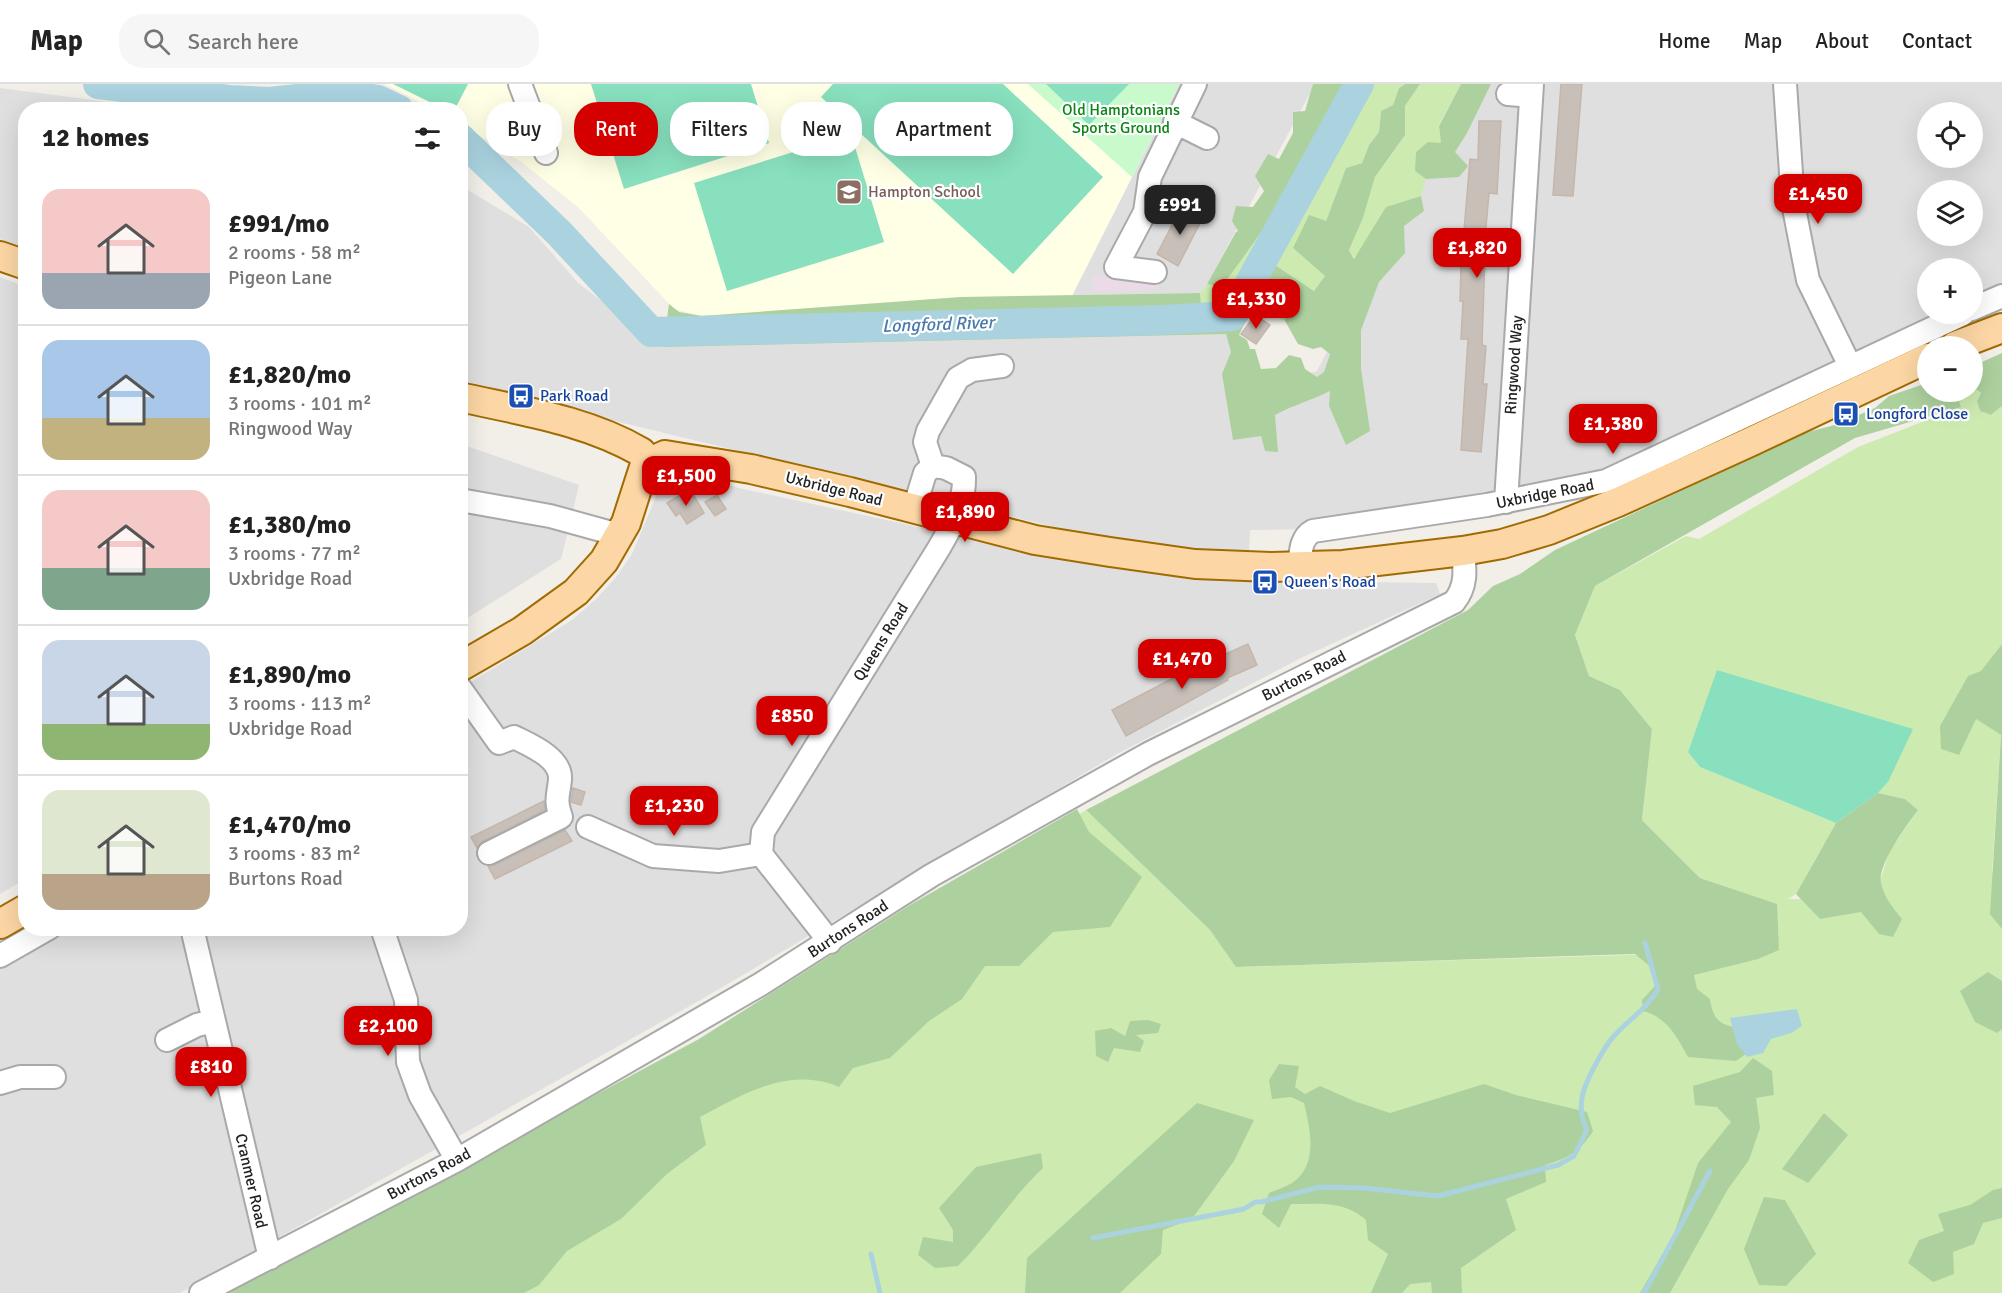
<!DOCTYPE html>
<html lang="en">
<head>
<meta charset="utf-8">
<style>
  body { margin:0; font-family:Signika,sans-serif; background:#f6f6f6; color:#222; height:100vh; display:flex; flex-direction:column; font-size:22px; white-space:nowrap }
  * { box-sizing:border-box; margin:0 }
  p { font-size:20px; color:#767676 }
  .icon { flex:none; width:33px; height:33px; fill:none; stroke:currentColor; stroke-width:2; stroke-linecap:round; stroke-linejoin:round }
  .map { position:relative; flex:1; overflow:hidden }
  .side { position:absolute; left:18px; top:18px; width:450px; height:834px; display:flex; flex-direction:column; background:#fff; border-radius:24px; box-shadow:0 6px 24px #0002 }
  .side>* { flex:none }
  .top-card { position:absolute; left:486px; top:18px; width:570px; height:54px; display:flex; gap:12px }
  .buttons { position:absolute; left:1917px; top:18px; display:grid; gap:12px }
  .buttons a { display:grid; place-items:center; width:66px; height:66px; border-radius:50%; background:#fff; box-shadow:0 6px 24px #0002; font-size:30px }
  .price { position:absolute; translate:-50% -51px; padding:0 14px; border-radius:12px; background:#d40000; color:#fff; font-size:20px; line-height:39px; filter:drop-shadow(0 2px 3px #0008) }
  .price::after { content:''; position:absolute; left:50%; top:36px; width:18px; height:14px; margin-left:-9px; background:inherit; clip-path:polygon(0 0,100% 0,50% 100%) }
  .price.current { background:#222; color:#fff }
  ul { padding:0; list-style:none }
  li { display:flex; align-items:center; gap:18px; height:150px; padding:0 24px }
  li+li { border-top:2px solid #e0e0e0 }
  li span { display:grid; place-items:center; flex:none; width:168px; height:120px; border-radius:18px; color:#555 }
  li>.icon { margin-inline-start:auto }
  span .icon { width:72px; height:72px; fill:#fffc; stroke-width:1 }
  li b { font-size:26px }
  h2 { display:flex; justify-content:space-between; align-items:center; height:72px; padding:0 24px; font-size:26px }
  .chip { padding:0 21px; border-radius:24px; background:#fff; box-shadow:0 6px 24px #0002; font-size:21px; line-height:54px }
  .chip.current { background:#d40000; color:#fff }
  header { display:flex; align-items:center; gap:36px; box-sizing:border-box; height:84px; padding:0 30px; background:#fff; border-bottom:2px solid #e0e0e0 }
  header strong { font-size:28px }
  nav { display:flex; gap:33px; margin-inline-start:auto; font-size:21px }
  .search { width:420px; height:54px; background:#f6f6f6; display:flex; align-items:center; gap:15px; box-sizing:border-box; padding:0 21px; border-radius:24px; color:#767676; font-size:22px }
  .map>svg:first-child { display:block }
</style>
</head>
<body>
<header>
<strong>Map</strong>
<div class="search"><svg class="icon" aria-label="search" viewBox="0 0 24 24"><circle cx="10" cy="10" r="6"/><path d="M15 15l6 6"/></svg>Search here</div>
<nav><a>Home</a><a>Map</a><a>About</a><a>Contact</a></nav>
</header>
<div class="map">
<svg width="2002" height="1209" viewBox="0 0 2002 1209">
  <rect width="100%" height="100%" fill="#f2efe9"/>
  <!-- residential -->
  <path fill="#e0dfdf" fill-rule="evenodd" d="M 1179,0 L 1315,0 L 1207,200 L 1200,209 L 1072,211 Z
    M 1465,0 L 2002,0 L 2002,206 L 1973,220 L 1972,184 L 1928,184 L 1928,230 L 1950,230 L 1602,386 L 1319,445 L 1250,446 L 1249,471 L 1088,451 L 461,300 L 461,102 L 529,143 L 578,199 L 663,263 L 1234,249 L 1238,310 L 1317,287 ZM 1928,28 L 1972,28 L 1972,74 L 1928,74 ZM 1928,106 L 1972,106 L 1972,152 L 1928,152 Z
    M 0,4 L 163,25 L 26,26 L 25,164 L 0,155 Z
    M 0,193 L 26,203 L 26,795 L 0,810 Z
    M 461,360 L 579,401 L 561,475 L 461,538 Z
    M 686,390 L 743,405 L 1048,471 L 1275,497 L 1436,499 L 1440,510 L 1301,574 L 1117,670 L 702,915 L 180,1209 L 0,1209 L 0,866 L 40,844 L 460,844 L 461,604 L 572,536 L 596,515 L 617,492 L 632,470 L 660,403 L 673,392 Z"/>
  <!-- industrial -->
  <path fill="#ebdbe8" d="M 1092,192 L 1157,193 L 1158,205 L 1093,208 Z"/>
  <!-- education -->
  <path fill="#ffffe5" d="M 385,0 L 1179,0 L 1072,212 L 961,213 L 702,232 L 674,225 L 578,123 L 520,77 L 461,40 L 460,26 L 433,25 Z"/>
  <!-- grass -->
  <path fill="#cdebb0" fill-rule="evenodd" d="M 1369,0 L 1405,0 L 1399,4 L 1393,21 L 1381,27 L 1379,48 L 1369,61 L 1362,79 L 1346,84 L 1326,137 L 1293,164 L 1326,192 L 1314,207 L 1272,179 L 1285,162 Z
    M 1420,0 L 1461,0 L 1439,41 L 1441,59 L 1415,87 L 1426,95 L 1421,112 L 1387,123 L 1355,175 L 1349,166 L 1363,134 L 1375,93 L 1405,51 L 1405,22 Z
    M 1288,111 L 1228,227 L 1203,230 L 1200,209 L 1207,200 L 1222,203 Z
    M 1259,205 L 1287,224 L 1285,237 L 1250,218 Z
    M 1973,303 L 1981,309 L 1977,317 L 1980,327 L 1991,331 L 2002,322 L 2002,560 L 1981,588 L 1976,635 L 2001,651 L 1992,789 L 2002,775 L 2002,1209 L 264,1209 L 720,960 L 1086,726 L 1210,846 L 1237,883 L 1659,870 L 1768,818 L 1700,794 L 1642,736 L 1652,645 L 1620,606 L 1589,592 L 1575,551 L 1595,502 L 1686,452 L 1699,455 L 1858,363 L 1960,323 L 1956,308 L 1972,308 ZM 1718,586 L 1888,698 L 1878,709 L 1905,715 L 1918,726 L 1889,768 L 1880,797 L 1847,816 L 1788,815 L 1796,810 L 1836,739 L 1700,683 L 1688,668 Z"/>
  <!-- forest -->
  <path fill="#add19e" d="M 1313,0 L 1344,0 L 1288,111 L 1222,203 L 1207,200 L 1236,148 L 1238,147 L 1232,137 L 1236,122 L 1253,123 L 1264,107 L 1255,92 L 1268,70 L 1279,75 L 1293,49 L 1293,28 L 1305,27 Z
    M 1405,0 L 1420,0 L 1405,22 L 1405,51 L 1375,93 L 1363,134 L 1349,166 L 1354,175 L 1386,123 L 1421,112 L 1424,127 L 1404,142 L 1405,169 L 1379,198 L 1361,246 L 1361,285 L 1370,347 L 1346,361 L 1329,322 L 1330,307 C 1312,316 1293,321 1275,331 L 1278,368 L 1265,367 L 1261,352 L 1233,356 L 1222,290 L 1231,268 L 1226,250 L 663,263 L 669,220 L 679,228 L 702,232 L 961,213 L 1200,209 L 1203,240 L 1238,234 L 1245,239 L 1239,251 L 1247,256 L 1250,265 L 1255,265 L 1261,285 L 1276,284 L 1289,271 L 1301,274 L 1305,285 L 1317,293 L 1324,288 L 1330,270 L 1321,263 L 1313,265 L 1298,260 L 1285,237 L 1287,224 L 1259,205 L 1272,179 L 1314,207 L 1325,192 L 1293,164 L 1309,131 L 1326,137 L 1346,84 L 1362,79 L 1369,61 L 1379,48 L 1381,27 L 1393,21 L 1399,4 Z
    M 1461,0 L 1491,0 L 1467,49 L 1455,68 L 1468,82 L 1459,93 L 1426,95 L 1415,87 L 1416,68 L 1428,58 L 1441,59 L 1439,42 Z
    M 2002,269 L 2002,322 L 1991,331 L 1980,327 L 1977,317 L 1981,309 L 1973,303 L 1973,282 Z
    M 1927,299 L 1928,308 L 1956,308 L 1961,323 L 1855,354 L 1595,502 L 1575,551 L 1589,592 L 1620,606 L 1652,645 L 1642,736 L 1700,794 L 1777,820 L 1779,866 L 1758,875 L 1694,891 L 1697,905 L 1710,915 C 1714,942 1724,941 1748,946 L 1750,967 L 1736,977 L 1688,973 C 1677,953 1667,933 1643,927 L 1642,916 L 1655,902 L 1652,884 L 1635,870 L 1236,883 L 1210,846 L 1086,726 L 1468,526 L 1493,502 L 1520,490 L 1555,466 L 1807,348 L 1835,341 L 1875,324 L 1889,312 Z
    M 2002,560 L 2002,845 L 1990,830 L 2001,651 L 1976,635 L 1959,671 L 1941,665 L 1940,642 L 1968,592 L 1981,587 Z
    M 1878,709 L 1905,715 L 1918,726 C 1907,741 1877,781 1881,799 C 1884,813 1893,824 1902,835 L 1893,853 L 1879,850 L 1861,828 L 1820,835 L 1796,810 L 1836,739 Z
    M 1077,725 L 1089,748 L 1142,793 L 1110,843 L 1053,848 L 1019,882 L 985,882 L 962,915 L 929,937 L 890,974 L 853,984 L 839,1003 C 789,982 743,1010 700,1033 L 706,1061 L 668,1089 L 621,1135 L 567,1167 L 539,1201 L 524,1209 L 221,1209 L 360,1138 L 699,955 L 910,821 Z
    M 1988,888 L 2002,897 L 2002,945 L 1997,949 L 1975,938 L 1960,907 Z
    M 1148,936 L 1161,940 L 1158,949 L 1136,951 L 1144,957 L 1140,968 L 1114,964 L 1108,978 L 1096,972 L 1095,947 L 1111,944 L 1125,952 L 1130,937 Z
    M 1753,974 L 1772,987 L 1774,1011 L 1756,1014 L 1760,1044 L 1749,1076 L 1728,1105 L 1670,1209 L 1640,1209 L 1674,1150 L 1698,1079 L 1731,1038 L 1717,1023 L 1695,1021 L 1693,1002 L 1740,988 Z
    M 1279,980 L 1299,982 L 1295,1003 L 1305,1010 L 1320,1002 L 1354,1017 L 1390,1029 L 1484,1000 L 1516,1011 L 1587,1028 L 1593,1047 C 1580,1068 1568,1074 1545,1081 L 1546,1098 L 1506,1115 L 1516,1146 L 1461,1184 L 1462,1209 L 1432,1209 L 1431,1198 L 1410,1200 L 1402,1209 L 1371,1209 L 1388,1170 L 1368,1156 L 1366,1136 C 1344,1116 1319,1120 1291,1120 L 1279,1144 L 1262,1130 L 1269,1109 C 1276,1106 1285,1103 1292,1099 C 1319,1081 1310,1045 1304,1019 L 1291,1013 L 1272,1015 L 1269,996 Z
    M 1197,1019 L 1254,1036 L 1234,1077 L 1192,1135 L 1163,1146 L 1161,1170 L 1120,1209 L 1025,1209 L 1027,1174 Z
    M 1824,1029 L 1848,1051 L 1808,1099 L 1782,1085 Z
    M 1041,1069 L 1043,1084 C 1011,1114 989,1151 958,1182 L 935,1184 L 918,1171 L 923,1153 L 953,1158 L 953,1146 L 939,1124 L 976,1083 Z
    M 2002,1104 L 2002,1134 L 1983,1139 L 1974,1160 L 1953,1168 L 1954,1190 L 1933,1198 L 1908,1179 L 1919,1156 L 1944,1147 L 1938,1130 L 1970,1121 L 1993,1106 Z
    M 1764,1113 L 1785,1116 L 1816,1170 L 1786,1202 L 1759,1201 L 1744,1165 Z"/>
  <!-- park -->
  <path fill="#c8facc" d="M 1028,0 L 1179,0 L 1132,93 Z"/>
  <!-- pitch -->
  <path fill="#88e0be" d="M 393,0 L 468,0 L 455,25 L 444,25 Z
    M 591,0 L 751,0 L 769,59 L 624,105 Z
    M 833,0 L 1003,0 L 1103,93 L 1013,190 L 821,13 Z
    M 1046,0 L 1129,0 L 1089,41 Z
    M 851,50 L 884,158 L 727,207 L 694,99 Z
    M 1717,586 L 1913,645 L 1888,698 L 1878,709 L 1836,739 L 1700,683 L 1688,668 Z"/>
  <!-- water -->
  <path fill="#aad3df" d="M 1797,925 L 1802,942 L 1791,949 L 1771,955 L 1763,969 L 1747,973 L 1737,960 L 1730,934 Z"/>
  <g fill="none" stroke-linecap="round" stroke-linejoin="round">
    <!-- stream -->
    <path stroke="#aad3df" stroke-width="5" d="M 1093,1154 L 1244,1125 L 1255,1118 L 1261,1118 L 1320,1103 L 1364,1104 L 1438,1112 L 1558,1081 L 1574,1072 L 1587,1046 C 1582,1036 1580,1025 1582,1014 C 1584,999 1604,963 1614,952 C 1629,935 1647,925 1658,905 L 1645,859
      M 871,1170 L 880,1209
      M 1644,1209 L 1710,1087"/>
    <!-- river -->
    <path stroke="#aad3df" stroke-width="30" d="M 98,0 L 229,16 L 269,18 L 344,10 L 378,16 L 399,26
      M 460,54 L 559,149 L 651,248 L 1163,236 L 1232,232 L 1359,0"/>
  </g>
  <!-- building -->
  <path fill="#c7bfb8" stroke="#c4b6ab" stroke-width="1.5" d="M 1561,0 L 1582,0 L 1573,112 L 1553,111 Z
    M 1479,37 L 1501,37 L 1497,110 L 1489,109 L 1486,143 L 1482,261 L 1486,262 L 1483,300 L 1487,300 L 1481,368 L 1461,366 L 1468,255 L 1461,255 L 1463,217 L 1460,217 L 1462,147 L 1464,147 L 1470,75 L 1478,76 Z
    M 1182,122 L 1203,133 L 1178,182 L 1157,170 Z
    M 1255,231 L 1270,241 L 1256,260 L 1241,250 Z
    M 690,405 L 704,429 L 687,440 L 680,429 L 676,432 L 667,419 Z
    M 717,411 L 726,425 L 715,432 L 705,418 Z
    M 1248,560 L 1257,581 L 1227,594 L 1228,596 L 1126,652 L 1112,626 L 1181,590 Z
    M 573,704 L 585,708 L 581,721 L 571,718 Z
    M 544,717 L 545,726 L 483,757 L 477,764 L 471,753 Z
    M 565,746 L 572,757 L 495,795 L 488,782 L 495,781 Z"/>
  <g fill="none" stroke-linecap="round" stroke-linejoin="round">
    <defs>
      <path id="minor" d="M 520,0 L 546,69
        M 1785,0 L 1793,119 L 1808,196 L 1850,282
        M 1508,10 L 1531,12
        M 1175,38 L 1207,54
        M 1155,188 L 1116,183 L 1145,128 L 1150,93 L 1195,0
        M 1972,225 L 2002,212
        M 933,382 L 925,358 L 928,347 L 958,294 L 972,286 L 1002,282
        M 460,416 L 550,432 L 619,451
        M 1506,418 L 1532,0
        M 1299,482 C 1301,469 1300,454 1313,447 L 1487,421 L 1606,397 L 1963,230
        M 460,604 L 499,659 L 514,653 C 530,661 562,674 560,696 C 558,713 555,716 561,733 L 489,769
        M 588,743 L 653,772 L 719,777 L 761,770
        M 192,844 L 270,1174
        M 382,844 L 406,916 L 408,978 L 420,1011 L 457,1076
        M 830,858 L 761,770 L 763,748 L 939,464 C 951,443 965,419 964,393 L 946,384 L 933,382 L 925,389 L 914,425
        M 0,872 L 49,844
        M 167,956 L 197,941 L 214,937
        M 0,999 L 20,993 L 54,993
        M 201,1209 L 457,1076 L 761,900 L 932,791 L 1148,670 L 1454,518 C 1467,502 1465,486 1463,467"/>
      <path id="major" d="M 0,172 L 26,181
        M 1955,262 L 2002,244
        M 460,313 C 522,327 586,336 641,368
        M 645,380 L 665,371 L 751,385 L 850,408 L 1035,456 L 1110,468 L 1195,480 L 1271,483 L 1343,481 L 1463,467 L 1502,460 L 1549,446 L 1618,418 L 1750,358 L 1928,274
        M 460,583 L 522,547 L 576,508 L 604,477 L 626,439 L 645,380
        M 0,840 L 26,825"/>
    </defs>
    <!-- minor casing -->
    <use href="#minor" stroke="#a9a9a9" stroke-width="26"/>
    <!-- major casing -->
    <use href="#major" stroke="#a06b00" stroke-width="32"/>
    <!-- minor -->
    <use href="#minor" stroke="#fff" stroke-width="22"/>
    <!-- major -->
    <use href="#major" stroke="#fcd6a4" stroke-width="28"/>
  </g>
  <!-- icons -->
  <defs>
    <symbol id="school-square" viewBox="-11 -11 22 22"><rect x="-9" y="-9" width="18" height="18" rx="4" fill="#8d6e63" stroke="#fff"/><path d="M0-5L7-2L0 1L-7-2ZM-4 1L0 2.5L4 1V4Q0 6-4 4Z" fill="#fff"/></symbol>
    <symbol id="bus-square" viewBox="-11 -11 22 22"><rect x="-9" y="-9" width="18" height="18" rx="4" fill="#1a4fb4" stroke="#fff"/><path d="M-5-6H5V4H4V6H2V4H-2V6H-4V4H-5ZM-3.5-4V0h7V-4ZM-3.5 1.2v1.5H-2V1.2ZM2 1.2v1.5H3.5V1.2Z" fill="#fff"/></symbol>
  </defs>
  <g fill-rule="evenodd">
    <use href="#school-square" x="834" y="93" width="30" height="30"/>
    <use href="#bus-square" x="506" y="297" width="30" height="30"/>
    <use href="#bus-square" x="1831" y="315" width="30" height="30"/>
    <use href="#bus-square" x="1250" y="483" width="30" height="30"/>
  </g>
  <g text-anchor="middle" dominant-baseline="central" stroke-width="4.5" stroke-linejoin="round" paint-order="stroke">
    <!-- park labels -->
    <g font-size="16" fill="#0c8416" stroke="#fff">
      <text x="1121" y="26">Old Hamptonians<tspan x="1121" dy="18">Sports Ground</tspan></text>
    </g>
    <!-- education labels -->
    <g font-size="16" fill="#785e54" stroke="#fff" text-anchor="start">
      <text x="868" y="108">Hampton School</text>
    </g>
    <!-- street labels -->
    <g font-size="16" fill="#222" stroke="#fff">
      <text transform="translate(1514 281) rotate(-86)">Ringwood Way</text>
      <text transform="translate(834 405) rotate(14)">Uxbridge Road</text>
      <text transform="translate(1545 410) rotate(-11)">Uxbridge Road</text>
      <text transform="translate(881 558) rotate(-58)">Queens Road</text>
      <text transform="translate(1304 592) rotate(-27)">Burtons Road</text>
      <text transform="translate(848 845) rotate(-33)">Burtons Road</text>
      <text transform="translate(429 1090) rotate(-28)">Burtons Road</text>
      <text transform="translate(251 1097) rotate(77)">Cranmer Road</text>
    </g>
    <!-- transit labels -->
    <g font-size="16" fill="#164399" stroke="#fff" text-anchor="start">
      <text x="540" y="312">Park Road</text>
      <text x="1866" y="330">Longford Close</text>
      <text x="1284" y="498">Queen's Road</text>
    </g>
    <!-- water labels -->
    <g font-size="18" font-style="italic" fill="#4a7aab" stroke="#fff">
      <text transform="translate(938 240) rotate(-2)">Longford River</text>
    </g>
  </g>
</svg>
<div class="buttons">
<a><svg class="icon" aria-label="locate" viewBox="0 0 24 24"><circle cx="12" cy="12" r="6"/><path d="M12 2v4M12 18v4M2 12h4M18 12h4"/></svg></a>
<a><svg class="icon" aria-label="layers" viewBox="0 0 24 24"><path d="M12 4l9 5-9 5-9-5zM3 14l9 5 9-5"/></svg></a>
<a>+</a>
<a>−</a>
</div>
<b class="price" style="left:1818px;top:141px">£1,450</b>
<b class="price current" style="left:1180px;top:152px">£991</b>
<b class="price" style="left:1477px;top:195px">£1,820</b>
<b class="price" style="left:1256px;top:246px">£1,330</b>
<b class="price" style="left:1613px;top:371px">£1,380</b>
<b class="price" style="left:686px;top:423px">£1,500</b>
<b class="price" style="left:965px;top:459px">£1,890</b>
<b class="price" style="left:1182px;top:606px">£1,470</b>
<b class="price" style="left:792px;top:663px">£850</b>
<b class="price" style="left:674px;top:753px">£1,230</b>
<b class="price" style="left:388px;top:973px">£2,100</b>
<b class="price" style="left:211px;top:1014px">£810</b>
<div class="top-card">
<a class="chip">Buy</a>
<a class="chip current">Rent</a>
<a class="chip">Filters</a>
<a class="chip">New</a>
<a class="chip">Apartment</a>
</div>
<section class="side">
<h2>12 homes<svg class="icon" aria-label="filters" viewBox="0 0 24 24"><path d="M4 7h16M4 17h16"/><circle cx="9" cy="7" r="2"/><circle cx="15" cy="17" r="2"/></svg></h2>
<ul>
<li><span style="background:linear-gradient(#f6c9c9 70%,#9aa5b1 0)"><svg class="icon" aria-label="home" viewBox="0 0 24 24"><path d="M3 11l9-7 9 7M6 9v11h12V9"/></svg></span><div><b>£991/mo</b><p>2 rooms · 58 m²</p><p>Pigeon Lane</p></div></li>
<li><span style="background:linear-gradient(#a9c7e8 65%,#c2b280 0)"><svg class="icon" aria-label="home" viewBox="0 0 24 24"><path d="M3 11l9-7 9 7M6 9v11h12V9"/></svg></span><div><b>£1,820/mo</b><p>3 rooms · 101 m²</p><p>Ringwood Way</p></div></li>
<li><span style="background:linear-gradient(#f6c9c9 65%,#7fa58c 0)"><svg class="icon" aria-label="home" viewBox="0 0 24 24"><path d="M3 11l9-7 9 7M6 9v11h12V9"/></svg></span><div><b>£1,380/mo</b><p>3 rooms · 77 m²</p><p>Uxbridge Road</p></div></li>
<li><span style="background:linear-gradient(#c9d6e8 70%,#8fb573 0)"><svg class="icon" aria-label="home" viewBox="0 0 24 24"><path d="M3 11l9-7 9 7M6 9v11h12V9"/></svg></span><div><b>£1,890/mo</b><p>3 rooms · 113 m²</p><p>Uxbridge Road</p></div></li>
<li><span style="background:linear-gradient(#dfe7d0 70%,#b9a48a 0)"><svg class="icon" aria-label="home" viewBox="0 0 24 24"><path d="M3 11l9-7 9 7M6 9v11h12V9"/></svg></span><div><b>£1,470/mo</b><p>3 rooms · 83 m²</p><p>Burtons Road</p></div></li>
</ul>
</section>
</div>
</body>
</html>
